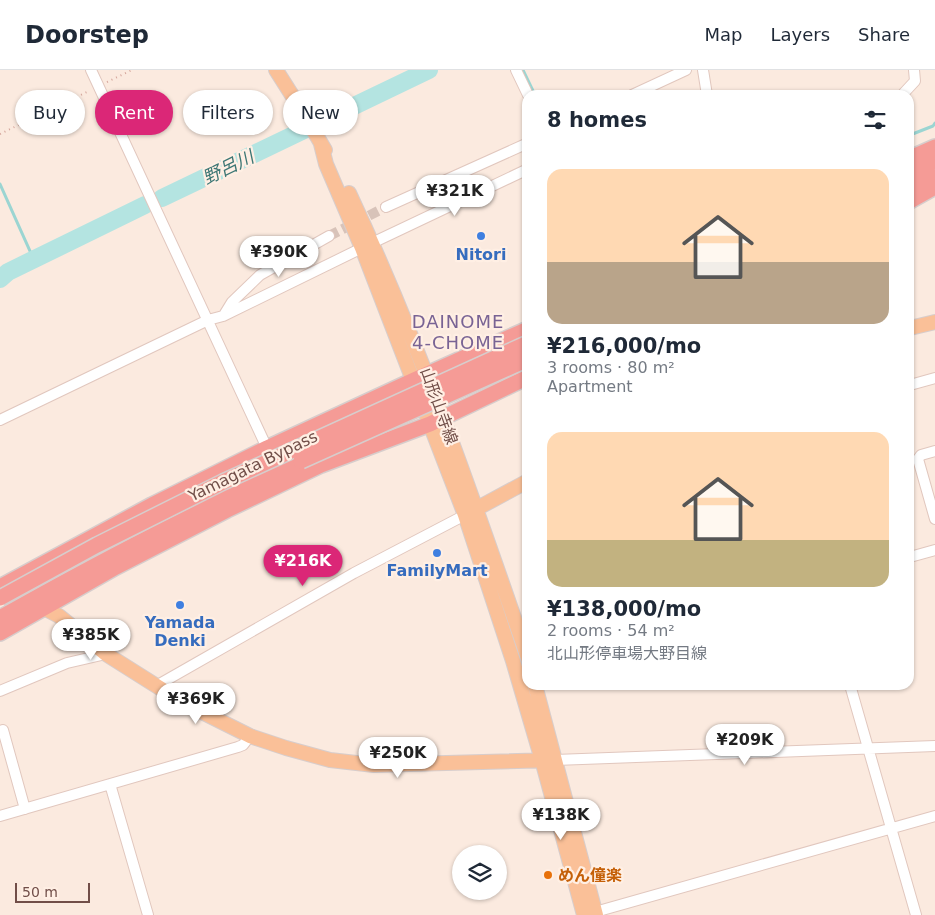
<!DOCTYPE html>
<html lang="en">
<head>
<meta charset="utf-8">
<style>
  body { margin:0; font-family:"DejaVu Sans","Noto Sans JP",sans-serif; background:#f6f6f7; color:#1f2937; height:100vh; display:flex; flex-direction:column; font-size:19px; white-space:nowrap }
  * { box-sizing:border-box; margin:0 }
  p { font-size:16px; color:#747a83 }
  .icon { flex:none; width:28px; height:28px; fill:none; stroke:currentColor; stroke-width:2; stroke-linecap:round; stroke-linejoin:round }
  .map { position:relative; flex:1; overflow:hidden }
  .sheet { position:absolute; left:522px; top:20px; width:392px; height:600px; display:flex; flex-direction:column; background:#fff; border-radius:15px; box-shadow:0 1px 4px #0004 }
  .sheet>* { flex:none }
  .banner { position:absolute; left:15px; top:20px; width:432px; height:45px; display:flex; gap:10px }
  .fabs { position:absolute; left:452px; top:775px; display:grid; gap:10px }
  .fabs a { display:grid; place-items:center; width:55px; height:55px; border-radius:50%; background:#fff; box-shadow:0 1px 4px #0004; font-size:25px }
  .scale { position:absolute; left:15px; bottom:12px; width:75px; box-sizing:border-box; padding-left:5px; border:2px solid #714e48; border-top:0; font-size:14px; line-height:18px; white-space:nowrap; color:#714e48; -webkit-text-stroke:4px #ffefe4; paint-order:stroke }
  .price { position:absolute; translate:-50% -42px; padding:0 11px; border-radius:18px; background:#fff; color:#222; font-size:16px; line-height:32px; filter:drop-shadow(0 1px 2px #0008) }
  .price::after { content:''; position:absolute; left:50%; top:30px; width:15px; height:11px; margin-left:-8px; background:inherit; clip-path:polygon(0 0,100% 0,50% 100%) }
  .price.current { background:#db2777; color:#fff }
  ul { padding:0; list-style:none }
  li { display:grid; align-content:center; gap:10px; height:265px; padding:0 25px }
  li span { display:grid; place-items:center; height:155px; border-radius:15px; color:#555 }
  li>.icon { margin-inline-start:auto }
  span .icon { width:90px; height:90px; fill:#fffc; stroke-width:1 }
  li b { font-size:21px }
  h2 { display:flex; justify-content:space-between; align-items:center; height:60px; padding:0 25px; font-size:21px }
  .chip { padding:0 18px; border-radius:22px; background:#fff; box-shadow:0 1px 4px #0004; font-size:18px; line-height:45px }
  .chip.current { background:#db2777; color:#fff }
  header { display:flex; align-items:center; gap:30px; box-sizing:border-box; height:70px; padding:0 25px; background:#fff; border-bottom:1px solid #e0e1e3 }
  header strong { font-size:24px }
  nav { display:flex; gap:28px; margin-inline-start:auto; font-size:18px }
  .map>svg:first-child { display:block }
</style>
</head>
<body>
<header>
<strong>Doorstep</strong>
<nav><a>Map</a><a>Layers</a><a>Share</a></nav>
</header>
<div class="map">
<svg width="935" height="845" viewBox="0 0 935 845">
  <rect width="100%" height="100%" fill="#fbeadf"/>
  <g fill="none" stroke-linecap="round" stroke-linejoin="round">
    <!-- stream -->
    <path stroke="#9bd5d2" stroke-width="3" d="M 523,0 L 535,25
      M 910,65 L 933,56 L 935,53
      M 0,114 L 34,190"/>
    <!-- river -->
    <path stroke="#b4e4e1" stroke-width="18" d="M 162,128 L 429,0
      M 0,209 L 8,202 L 145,135"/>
    <!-- minor-tunnel -->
    <path stroke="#d8c3b9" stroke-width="10" stroke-dasharray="10 5" stroke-linecap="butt" d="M 329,166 L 386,137"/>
    <defs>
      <path id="minor" d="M 91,0 L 267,378
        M 516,0 L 528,25
        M 703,0 L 707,25
        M 632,25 L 686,0
        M 902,25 L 915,11 L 914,0
        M 386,137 L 528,73
        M 372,173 L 528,99
        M 224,245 L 232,232 L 260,205 L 329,166
        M 910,315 L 935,308
        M 0,350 L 208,250 L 223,246 L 362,178
        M 935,381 L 921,385 L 918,389 L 935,449
        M 910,487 L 935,480
        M 850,615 L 916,845
        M 156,616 L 354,503 L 465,445
        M 0,621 L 67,593 L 106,584
        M 0,661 L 3,660 L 25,739
        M 555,690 L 935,676
        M 110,714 L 148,845
        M 0,746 L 238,677 L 243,675 L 250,666
        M 595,842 L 935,746"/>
      <path id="major" d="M 276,0 L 302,41 L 325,80
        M 321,74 L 326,94 L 362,178 L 465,445 L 513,591 L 542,690 L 584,845
        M 349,123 C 420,274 474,431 528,588
        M 910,258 L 935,252
        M 476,439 L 528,411
        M 44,538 L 59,546 L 106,584 L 182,632 L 250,666 L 286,678 L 330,690 L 374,695 L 555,690
        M 535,615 L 596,845"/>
      <path id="highway" d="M 910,88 L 935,77
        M 910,102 L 935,91
        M 910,117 L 935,107
        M 910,131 L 935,117
        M 0,517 L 152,435 L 267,378 L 414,310 L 528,259
        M 0,548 C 98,492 199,441 301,391
        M 0,563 L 116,497 L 227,440 L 321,395 L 430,354 L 528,307"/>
    </defs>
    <!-- minor casing -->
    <use href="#minor" stroke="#e1c7be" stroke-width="12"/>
    <!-- major casing -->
    <use href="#major" stroke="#d7cdcc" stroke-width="16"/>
    <!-- highway casing -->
    <use href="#highway" stroke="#d7cdcc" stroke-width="18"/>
    <!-- path -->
    <path stroke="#d4a59b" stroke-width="2" stroke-dasharray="1 4" stroke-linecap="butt" d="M 107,12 L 132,0
      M 0,64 L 89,21"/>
    <!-- minor -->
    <use href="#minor" stroke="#fff" stroke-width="10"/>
    <!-- major -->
    <use href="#major" stroke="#fac098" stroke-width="14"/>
    <!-- highway -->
    <use href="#highway" stroke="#f59b96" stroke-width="15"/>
    <defs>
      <path id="highway-bridge" d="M 301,391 L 528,289
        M 0,528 L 97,475 L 223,412 L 528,273"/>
    </defs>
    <!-- highway-bridge casing -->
    <use href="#highway-bridge" stroke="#d7cdcc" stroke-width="18" stroke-linecap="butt"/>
    <!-- highway-bridge -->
    <use href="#highway-bridge" stroke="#f59b96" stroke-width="15"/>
  </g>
  <!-- markers -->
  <g fill="#3f7fe0" stroke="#ffefe4" stroke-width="2">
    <circle cx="481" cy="166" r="5"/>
    <circle cx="437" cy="483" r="5"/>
    <circle cx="180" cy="535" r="5"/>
  </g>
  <circle fill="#e8710a" stroke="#ffefe4" stroke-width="2" cx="548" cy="805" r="5"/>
  <g text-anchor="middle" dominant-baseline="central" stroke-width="4.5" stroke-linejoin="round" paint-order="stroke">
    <!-- shop labels -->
    <g font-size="16" font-weight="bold" fill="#366cbe" stroke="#ffefe4">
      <text x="481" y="184">Nitori</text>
      <text x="437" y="500">FamilyMart</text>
      <text x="180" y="552">Yamada<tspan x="180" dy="18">Denki</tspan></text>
    </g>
    <!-- street labels -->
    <g font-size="16" fill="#714e48" stroke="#ffefe4">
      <text transform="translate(439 336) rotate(70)">山形山寺線</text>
      <text transform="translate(253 396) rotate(-26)">Yamagata Bypass</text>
    </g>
    <!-- food labels -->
    <g font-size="16" font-weight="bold" fill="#c56008" stroke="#ffefe4" text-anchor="start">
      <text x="558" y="805">めん僮楽</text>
    </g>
    <!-- water labels -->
    <g font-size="18" font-style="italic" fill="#3c7674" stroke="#ffefe4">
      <text transform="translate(228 97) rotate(-26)">野呂川</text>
    </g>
    <!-- neighbourhood labels -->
    <g font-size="18" letter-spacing="1" fill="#796394" stroke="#ffefe4">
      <text x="458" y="251">DAINOME<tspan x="458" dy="21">4-CHOME</tspan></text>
    </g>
  </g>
</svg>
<div class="fabs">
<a><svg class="icon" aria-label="layers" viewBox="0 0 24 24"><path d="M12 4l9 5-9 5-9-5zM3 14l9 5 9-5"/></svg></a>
</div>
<div class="scale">50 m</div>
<b class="price" style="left:455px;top:147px">¥321K</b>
<b class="price" style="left:279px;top:208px">¥390K</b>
<b class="price current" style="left:303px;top:517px">¥216K</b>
<b class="price" style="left:91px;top:591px">¥385K</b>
<b class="price" style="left:196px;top:655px">¥369K</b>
<b class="price" style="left:745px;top:696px">¥209K</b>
<b class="price" style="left:398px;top:709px">¥250K</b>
<b class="price" style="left:561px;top:771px">¥138K</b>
<div class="banner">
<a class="chip">Buy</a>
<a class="chip current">Rent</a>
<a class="chip">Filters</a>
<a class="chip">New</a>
</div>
<section class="sheet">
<h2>8 homes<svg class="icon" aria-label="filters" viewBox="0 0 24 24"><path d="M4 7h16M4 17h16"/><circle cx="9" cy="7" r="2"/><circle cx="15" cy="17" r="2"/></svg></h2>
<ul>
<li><span style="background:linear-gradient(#ffd9b3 60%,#b9a48a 0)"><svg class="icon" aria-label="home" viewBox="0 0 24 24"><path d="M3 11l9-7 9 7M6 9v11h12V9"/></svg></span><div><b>¥216,000/mo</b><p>3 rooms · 80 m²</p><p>Apartment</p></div></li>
<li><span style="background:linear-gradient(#ffd9b3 70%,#c2b280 0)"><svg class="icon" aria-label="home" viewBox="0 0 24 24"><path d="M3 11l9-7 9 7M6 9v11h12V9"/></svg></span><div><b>¥138,000/mo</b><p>2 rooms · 54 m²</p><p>北山形停車場大野目線</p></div></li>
</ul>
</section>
</div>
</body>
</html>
